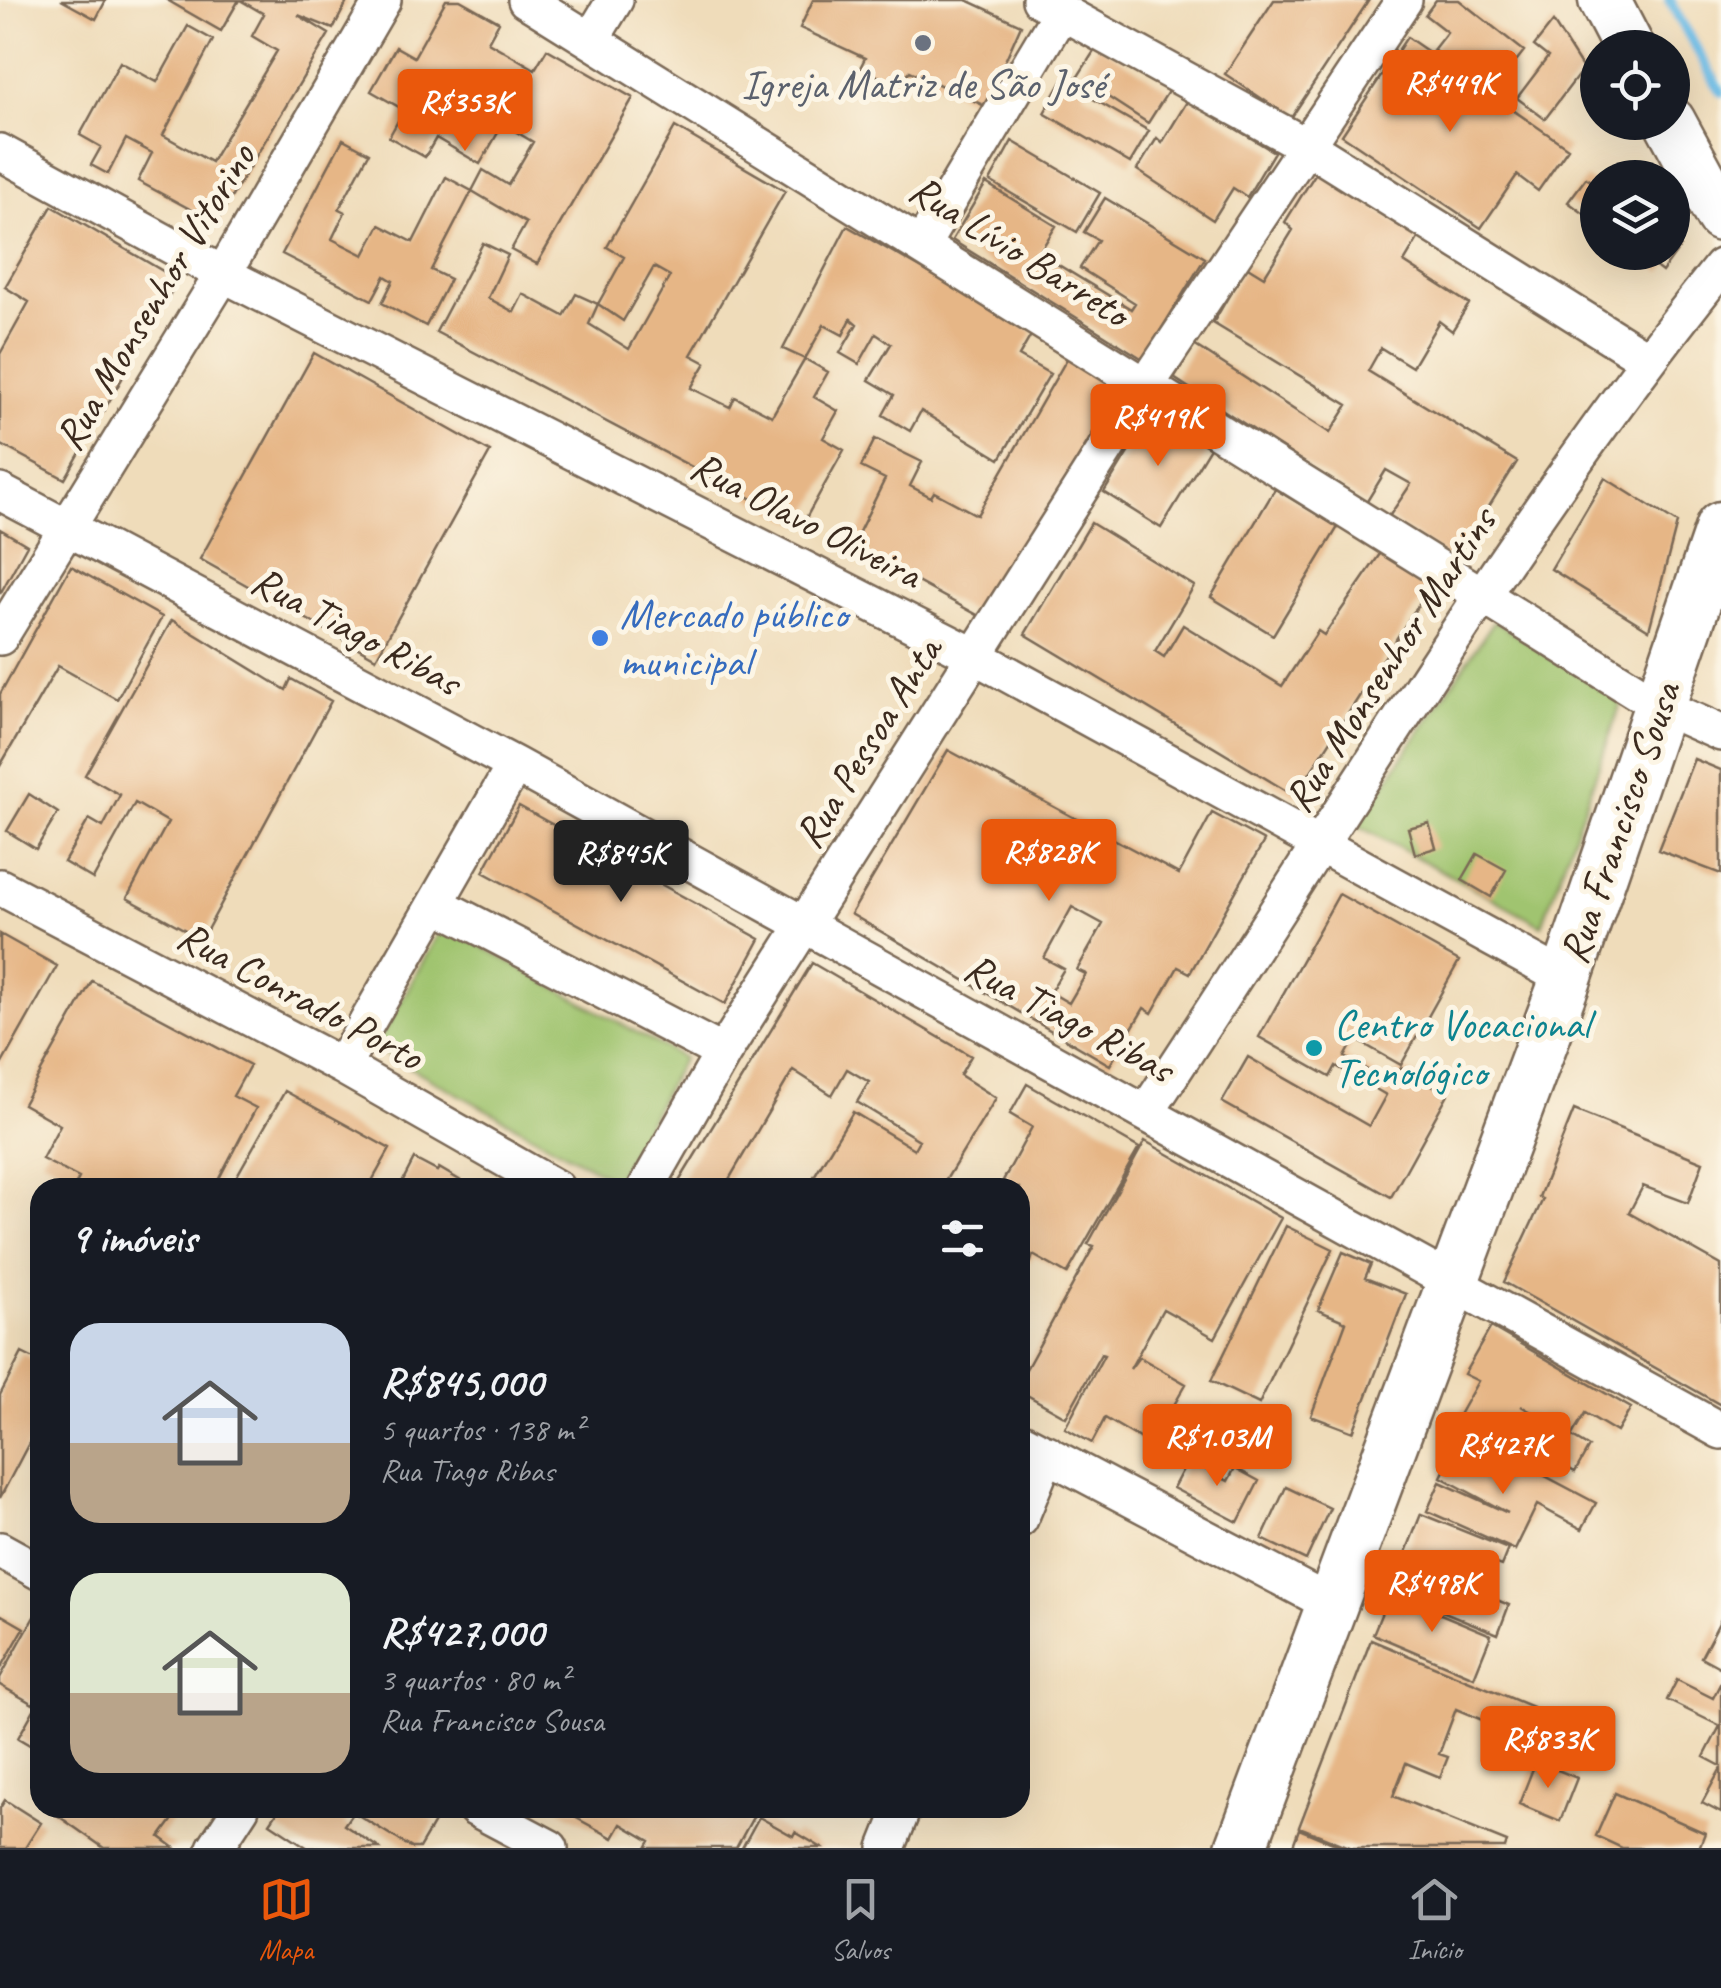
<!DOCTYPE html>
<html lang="pt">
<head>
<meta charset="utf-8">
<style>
  body { margin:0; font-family:Caveat,sans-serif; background:#20242c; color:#f1f3f6; height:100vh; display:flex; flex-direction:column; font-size:38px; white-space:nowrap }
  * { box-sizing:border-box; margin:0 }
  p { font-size:32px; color:#9ea1a6 }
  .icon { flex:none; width:55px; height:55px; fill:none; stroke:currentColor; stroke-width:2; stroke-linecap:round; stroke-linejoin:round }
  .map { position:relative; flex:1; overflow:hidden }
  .side { position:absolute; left:30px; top:1178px; width:1000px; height:640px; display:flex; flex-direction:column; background:#171b24; border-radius:30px; box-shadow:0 10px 40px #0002 }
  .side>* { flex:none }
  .controls { position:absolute; left:1580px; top:30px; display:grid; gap:20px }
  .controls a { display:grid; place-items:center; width:110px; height:110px; border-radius:50%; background:#171b24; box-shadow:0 10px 40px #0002; font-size:50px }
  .price { position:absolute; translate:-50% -85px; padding:0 22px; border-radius:10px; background:#ea580c; color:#fff; font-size:32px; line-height:65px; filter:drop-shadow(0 2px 5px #0008) }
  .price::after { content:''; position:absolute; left:50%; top:60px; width:30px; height:22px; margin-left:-15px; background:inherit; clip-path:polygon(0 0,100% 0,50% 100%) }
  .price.current { background:#222; color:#fff }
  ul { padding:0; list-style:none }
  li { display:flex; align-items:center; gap:30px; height:250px; padding:0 40px }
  li span { display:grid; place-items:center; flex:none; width:280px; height:200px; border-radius:30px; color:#555 }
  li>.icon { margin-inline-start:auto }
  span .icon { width:120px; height:120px; fill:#fffc; stroke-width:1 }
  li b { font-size:42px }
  h2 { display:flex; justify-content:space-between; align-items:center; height:120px; padding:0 40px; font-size:42px }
  .dock { display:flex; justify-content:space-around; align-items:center; height:140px; border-top:2px solid #363941; background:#171b24; font-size:28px; color:#9ea1a6 }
  .dock a { display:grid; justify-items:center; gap:5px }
  .dock .current { color:#ea580c }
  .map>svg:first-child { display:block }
</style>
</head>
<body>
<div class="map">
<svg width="1721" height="1848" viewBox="0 0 1721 1848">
  <rect width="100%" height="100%" fill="#fcf5e5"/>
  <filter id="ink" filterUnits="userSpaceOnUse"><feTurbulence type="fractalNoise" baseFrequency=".01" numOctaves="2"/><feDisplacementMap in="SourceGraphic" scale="20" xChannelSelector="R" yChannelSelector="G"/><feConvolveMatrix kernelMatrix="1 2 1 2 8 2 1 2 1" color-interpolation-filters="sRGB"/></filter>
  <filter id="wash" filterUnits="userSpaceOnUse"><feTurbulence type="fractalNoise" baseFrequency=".0048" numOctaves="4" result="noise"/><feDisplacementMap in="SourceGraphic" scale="40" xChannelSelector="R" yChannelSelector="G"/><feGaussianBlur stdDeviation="2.25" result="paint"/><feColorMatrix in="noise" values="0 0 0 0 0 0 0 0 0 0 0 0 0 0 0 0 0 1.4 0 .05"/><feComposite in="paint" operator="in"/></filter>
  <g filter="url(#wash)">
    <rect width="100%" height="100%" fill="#efdcba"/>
    <!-- green -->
    <path fill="#a0c46f" stroke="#6e7746" stroke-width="2.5" d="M 1494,621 L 1622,701 L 1542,925 L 1357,825 Z
      M 443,925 L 683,1058 L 616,1181 L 375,1048 Z"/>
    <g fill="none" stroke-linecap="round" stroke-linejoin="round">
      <!-- stream -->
      <path stroke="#6bbbe6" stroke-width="10" d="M 1669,0 L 1721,92"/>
    </g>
    <g id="blocks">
      <!-- building -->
      <path fill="#e6b686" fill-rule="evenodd" d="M 61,0 L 106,0 L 96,19 Z
        M 167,0 L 239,0 L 221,31 Z
        M 240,0 L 348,0 L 333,29 L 298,15 L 329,34 L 216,223 L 138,181 L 152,153 L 126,139 L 108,174 L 91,165 L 101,147 L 80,135 L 120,62 L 157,82 L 188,26 L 213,40 L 163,135 L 211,162 L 277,51 L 252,36 L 264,14 Z
        M 446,0 L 460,0 L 499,22 L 488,42 L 535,69 L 547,49 L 633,98 L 537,264 L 511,250 L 526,223 L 472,191 L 431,270 L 450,279 L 426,326 L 382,303 L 393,281 L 385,276 L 372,300 L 282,254 L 343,139 L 369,153 L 339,209 L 345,212 L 332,239 L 364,255 L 380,225 L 413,242 L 446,177 L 472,191 L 483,170 L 508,185 L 533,142 L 503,124 L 480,164 L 436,138 L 425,157 L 389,137 L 404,110 L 371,91 L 396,47 L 414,57 Z
        M 813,0 L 967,0 L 1021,25 L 985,106 L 910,71 L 897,85 L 860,68 L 865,58 L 800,28 Z
        M 1274,0 L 1369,0 L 1291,118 L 1225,74 Z
        M 1436,0 L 1459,0 L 1524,51 L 1499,83 L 1483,70 L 1474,81 L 1433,50 L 1447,32 L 1425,15 Z
        M 1553,22 L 1583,69 L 1545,119 L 1517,98 L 1548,57 L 1534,46 Z
        M 1407,37 L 1568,148 L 1538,191 L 1517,175 L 1481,228 L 1342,135 Z
        M 1098,45 L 1169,90 L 1148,123 L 1088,84 L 1083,93 L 1149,131 L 1130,163 L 1044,113 L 1067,73 L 1077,78 Z
        M 1188,100 L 1274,152 L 1247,197 L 1233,188 L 1213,220 L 1137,170 L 1157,138 L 1162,143 Z
        M 675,127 L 785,191 L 691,355 L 706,363 L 691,388 L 730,407 L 735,397 L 772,416 L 805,359 L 783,349 L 847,226 L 1033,332 L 1019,356 L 1050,374 L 1000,459 L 921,411 L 910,431 L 883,415 L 894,395 L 869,380 L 891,344 L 876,334 L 859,364 L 840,353 L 857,324 L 851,319 L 843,335 L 824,325 L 805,359 L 828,372 L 814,397 L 838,411 L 823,438 L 844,450 L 802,525 L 436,332 L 483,243 L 508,255 L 488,298 L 514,312 L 523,294 L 564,316 L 576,294 L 598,304 L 589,324 L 629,349 L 670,276 L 654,267 L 623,321 L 598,304 L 624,257 L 607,247 Z
        M 1012,141 L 1100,193 L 1077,232 L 990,181 Z
        M 1317,171 L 1419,237 L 1404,262 L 1469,304 L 1452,331 L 1439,321 L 1412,367 L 1381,348 L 1368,371 L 1517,462 L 1454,562 L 1388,518 L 1411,484 L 1386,470 L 1366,503 L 1174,378 L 1194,345 L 1330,433 L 1348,405 L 1213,323 L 1246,266 L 1264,277 L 1293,230 L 1285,222 Z
        M 1586,178 L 1598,186 L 1598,224 L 1568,202 Z
        M 986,183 L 1056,226 L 1039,253 L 1131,309 L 1135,303 L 1080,268 L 1098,240 L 1084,232 L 1105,198 L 1205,258 L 1143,359 L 952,240 Z
        M 52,206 L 178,280 L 65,479 L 0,444 L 0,354 L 29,302 L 5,287 Z
        M 1672,242 L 1680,247 L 1662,272 L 1636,252 L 1672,252 Z
        M 314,353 L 490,452 L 376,658 L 200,559 Z
        M 1068,357 L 1119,389 L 983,618 L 852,546 L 885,479 L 861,467 L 875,439 L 922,462 L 910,486 L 931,497 L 934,492 L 977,515 Z
        M 1154,410 L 1211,446 L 1161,528 L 1104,492 Z
        M 1605,478 L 1677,523 L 1649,630 L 1551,569 Z
        M 1275,489 L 1338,527 L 1273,635 L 1211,597 Z
        M 1091,523 L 1194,586 L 1155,651 L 1164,657 L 1183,625 L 1282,686 L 1318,631 L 1324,635 L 1382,551 L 1431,585 L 1295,796 L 1025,634 Z
        M 0,529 L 27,545 L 0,594 Z
        M 71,566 L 162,617 L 117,699 L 58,666 L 0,766 L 0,694 Z
        M 172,620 L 286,690 L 291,679 L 331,701 L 202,939 L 127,898 L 168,822 L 135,803 L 93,879 L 64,862 L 89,819 L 103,827 L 120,795 L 85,775 Z
        M 948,750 L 1179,874 L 1212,813 L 1264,841 L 1190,973 L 1178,967 L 1152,1013 L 1144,1008 L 1110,1065 L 851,914 ZM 1072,907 L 1103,924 L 1077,970 L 1086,974 L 1069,1003 L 1050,992 L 1064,969 L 1044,958 Z
        M 1694,759 L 1721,770 L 1721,874 L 1658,850 Z
        M 29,794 L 58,813 L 36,849 L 7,831 Z
        M 519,806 L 760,939 L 725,1004 L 483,872 Z
        M 1429,823 L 1436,848 L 1415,854 L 1408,828 Z
        M 1477,854 L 1506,870 L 1491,897 L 1462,880 Z
        M 1339,894 L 1459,961 L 1401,1065 L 1355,1039 L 1345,1057 L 1392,1084 L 1401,1068 L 1448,1094 L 1391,1197 L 1222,1102 L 1248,1057 L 1369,1126 L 1386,1095 L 1336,1066 L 1330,1077 L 1259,1037 Z
        M 0,934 L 57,966 L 0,1067 Z
        M 812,963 L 971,1056 L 960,1075 L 996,1098 L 941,1188 L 807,1188 L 853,1112 L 914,1149 L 919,1140 L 857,1102 L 869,1082 L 847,1069 L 832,1095 L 793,1070 L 724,1188 L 675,1188 Z
        M 92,981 L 250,1065 L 233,1096 L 256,1108 L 214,1188 L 74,1188 L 79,1178 L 42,1159 L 60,1125 L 23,1104 Z
        M 1027,1084 L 1139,1148 L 1067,1274 L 1033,1255 L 1031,1262 L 1020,1256 L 1020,1188 L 999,1188 L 1032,1127 L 1010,1114 Z
        M 285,1091 L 390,1149 L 368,1188 L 230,1188 Z
        M 1574,1110 L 1703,1162 L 1688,1203 L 1643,1186 L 1629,1213 L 1721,1265 L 1721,1405 L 1504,1282 L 1543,1199 L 1539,1197 Z
        M 1145,1141 L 1281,1218 L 1215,1338 L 1163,1309 L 1130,1369 L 1139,1357 L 1186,1384 L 1151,1445 L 1105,1418 L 1092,1443 L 1065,1428 L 1104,1355 L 1101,1354 L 1066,1417 L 1020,1391 L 1020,1380 L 1094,1246 L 1088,1244 Z
        M 414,1159 L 437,1171 L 439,1168 L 473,1188 L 399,1188 Z
        M 1286,1226 L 1333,1249 L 1259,1404 L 1211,1381 Z
        M 1343,1252 L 1371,1264 L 1365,1278 L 1406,1294 L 1353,1432 L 1311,1416 L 1346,1322 L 1318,1310 Z
        M 1491,1327 L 1631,1408 L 1617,1432 L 1585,1413 L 1572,1435 L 1521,1406 L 1589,1447 L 1575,1472 L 1544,1455 L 1536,1469 L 1455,1422 L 1478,1381 L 1464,1374 Z
        M 22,1353 L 40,1362 L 40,1422 L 0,1498 L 0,1395 Z
        M 1479,1441 L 1596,1503 L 1582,1529 L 1537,1505 L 1515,1550 L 1427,1511 L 1440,1482 L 1508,1513 L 1441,1477 L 1450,1459 L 1466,1467 Z
        M 1188,1460 L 1228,1481 L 1235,1468 L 1259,1481 L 1238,1522 L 1173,1488 Z
        M 1286,1487 L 1330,1508 L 1306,1560 L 1262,1539 Z
        M 1421,1514 L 1508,1549 L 1501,1566 L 1480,1558 L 1468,1588 L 1509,1605 L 1498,1634 L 1391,1590 Z
        M 1390,1593 L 1491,1635 L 1474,1677 L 1373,1634 Z
        M 40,1606 L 40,1691 L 33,1704 L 0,1685 L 0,1678 Z
        M 0,1614 L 24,1628 L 0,1670 Z
        M 1721,1619 L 1721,1668 L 1701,1657 Z
        M 1371,1640 L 1542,1711 L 1530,1740 L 1456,1709 L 1439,1754 L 1448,1757 L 1440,1777 L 1406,1763 L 1393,1796 L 1507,1842 L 1505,1848 L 1352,1848 L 1299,1827 Z
        M 1677,1680 L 1713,1698 L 1721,1682 L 1721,1766 L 1704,1757 L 1720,1726 L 1667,1700 Z
        M 40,1699 L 40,1751 L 18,1738 Z
        M 1536,1761 L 1577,1778 L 1560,1821 L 1519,1804 Z
        M 1721,1768 L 1721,1813 L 1702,1803 Z
        M 1615,1793 L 1705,1833 L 1699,1848 L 1622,1848 L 1596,1836 Z
        M 5,1800 L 41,1823 L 25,1848 L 0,1848 L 0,1808 Z
        M 47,1808 L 174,1808 L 179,1811 L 160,1837 L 175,1848 L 104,1848 Z
        M 280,1808 L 413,1808 L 435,1821 L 419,1848 L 412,1848 L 353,1812 L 344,1825 L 379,1848 L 308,1848 L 270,1823 Z
        M 558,1808 L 697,1810 L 758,1808 L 736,1848 L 646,1848 L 650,1841 L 621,1824 L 613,1838 Z
        M 759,1817 L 793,1836 L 795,1832 L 822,1848 L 742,1848 Z
        M 1299,1829 L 1345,1848 L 1292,1848 Z"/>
    </g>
  </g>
  <g filter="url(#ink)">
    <use href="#blocks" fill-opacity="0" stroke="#7a6855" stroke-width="2.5"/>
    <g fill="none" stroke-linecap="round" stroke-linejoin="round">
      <defs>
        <path id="street" d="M 526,0 L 1660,706 L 1721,733
          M 1040,0 L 1308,147 L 1647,359
          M 592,38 L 615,0
          M 0,152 L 223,274 L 975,656 L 1566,979
          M 923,243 L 1061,12
          M 0,492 L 515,765 L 1721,1431
          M 0,637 L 223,274 L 383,0
          M 0,887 L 342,1066 L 556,1188
          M 436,904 L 723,1053
          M 342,1066 L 515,765
          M 1147,1111 C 1335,828 1508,532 1721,267
          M 646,1188 L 723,1053 L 1147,384 L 1404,0
          M 1020,1440 L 1329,1603
          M 1020,1519 L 1047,1453
          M 0,1550 L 40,1572
          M 475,1808 L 550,1848
          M 215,1848 L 241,1808
          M 887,1848 L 903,1808"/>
        <path id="secondary" d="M 1604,0 L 1629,48
          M 1670,122 L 1721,216
          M 1241,1848 L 1566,979 L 1721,527"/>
      </defs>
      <!-- street casing -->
      <use href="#street" stroke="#7a6855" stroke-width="40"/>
      <!-- secondary casing -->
      <use href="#secondary" stroke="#7a6855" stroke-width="55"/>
      <!-- street -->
      <use href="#street" stroke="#fff" stroke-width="35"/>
      <!-- secondary -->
      <use href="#secondary" stroke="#fff" stroke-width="50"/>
    </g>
  </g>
  <!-- markers -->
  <circle fill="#6b7280" stroke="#fcf5e5" stroke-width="4" cx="923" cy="43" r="10"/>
  <circle fill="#3f7fe0" stroke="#fcf5e5" stroke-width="4" cx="600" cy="638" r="10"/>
  <circle fill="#0f9aa8" stroke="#fcf5e5" stroke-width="4" cx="1314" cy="1048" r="10"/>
  <g text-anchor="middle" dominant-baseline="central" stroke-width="10" stroke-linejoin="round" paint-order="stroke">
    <!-- worship labels -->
    <g font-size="42" fill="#5b616d" stroke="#fcf5e5">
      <text x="923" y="84">Igreja Matriz de São José</text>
    </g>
    <!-- street labels -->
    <g font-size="42" fill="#3b2a1e" stroke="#fcf5e5">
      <text transform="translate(1019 251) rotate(32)">Rua Lívio Barreto</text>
      <text transform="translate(155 297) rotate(-59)">Rua Monsenhor Vitorino</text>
      <text transform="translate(806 520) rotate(27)">Rua Olavo Oliveira</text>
      <text transform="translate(356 631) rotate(28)">Rua Tiago Ribas</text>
      <text transform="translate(1390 660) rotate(-57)">Rua Monsenhor Martins</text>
      <text transform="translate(868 743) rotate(-58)">Rua Pessoa Anta</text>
      <text transform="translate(1620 823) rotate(-71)">Rua Francisco Sousa</text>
      <text transform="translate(300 996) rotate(28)">Rua Conrado Porto</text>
      <text transform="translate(1069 1018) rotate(28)">Rua Tiago Ribas</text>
    </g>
    <!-- shop labels -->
    <g font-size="42" fill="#366cbe" stroke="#fcf5e5" text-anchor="start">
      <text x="620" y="614">Mercado público<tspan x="620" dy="48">municipal</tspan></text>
    </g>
    <!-- culture labels -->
    <g font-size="42" fill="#0d838f" stroke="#fcf5e5" text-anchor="start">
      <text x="1334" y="1024">Centro Vocacional<tspan x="1334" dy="48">Tecnológico</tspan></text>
    </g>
  </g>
</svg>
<div class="controls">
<a><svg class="icon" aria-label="locate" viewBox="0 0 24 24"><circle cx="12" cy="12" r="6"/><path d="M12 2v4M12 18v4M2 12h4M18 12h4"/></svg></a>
<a><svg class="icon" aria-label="layers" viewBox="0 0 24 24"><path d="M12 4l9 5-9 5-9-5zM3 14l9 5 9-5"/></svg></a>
</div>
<b class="price" style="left:1450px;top:135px">R$449K</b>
<b class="price" style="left:465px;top:154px">R$353K</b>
<b class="price" style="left:1158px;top:469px">R$419K</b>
<b class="price" style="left:1049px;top:904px">R$828K</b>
<b class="price current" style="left:621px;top:905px">R$845K</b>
<b class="price" style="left:1217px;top:1489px">R$1.03M</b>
<b class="price" style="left:1503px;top:1497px">R$427K</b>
<b class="price" style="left:1432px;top:1635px">R$498K</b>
<b class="price" style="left:1548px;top:1791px">R$833K</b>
<section class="side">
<h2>9 imóveis<svg class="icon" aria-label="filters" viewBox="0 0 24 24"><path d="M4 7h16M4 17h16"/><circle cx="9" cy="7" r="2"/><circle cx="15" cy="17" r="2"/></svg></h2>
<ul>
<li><span style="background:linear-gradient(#c9d6e8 60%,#b9a48a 0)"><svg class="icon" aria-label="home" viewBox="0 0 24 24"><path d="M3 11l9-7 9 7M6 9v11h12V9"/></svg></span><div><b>R$845,000</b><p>5 quartos · 138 m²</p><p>Rua Tiago Ribas</p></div></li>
<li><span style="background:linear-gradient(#dfe7d0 60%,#b9a48a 0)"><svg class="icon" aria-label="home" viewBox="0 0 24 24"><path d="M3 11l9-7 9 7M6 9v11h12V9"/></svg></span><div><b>R$427,000</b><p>3 quartos · 80 m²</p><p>Rua Francisco Sousa</p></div></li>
</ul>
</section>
</div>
<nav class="dock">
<a class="current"><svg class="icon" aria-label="map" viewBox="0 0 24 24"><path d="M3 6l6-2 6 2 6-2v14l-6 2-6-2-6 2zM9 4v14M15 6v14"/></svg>Mapa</a>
<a><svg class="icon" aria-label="saved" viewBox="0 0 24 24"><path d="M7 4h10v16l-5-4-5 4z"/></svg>Salvos</a>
<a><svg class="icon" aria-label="home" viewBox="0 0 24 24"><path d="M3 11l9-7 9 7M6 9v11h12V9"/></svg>Início</a>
</nav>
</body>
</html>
